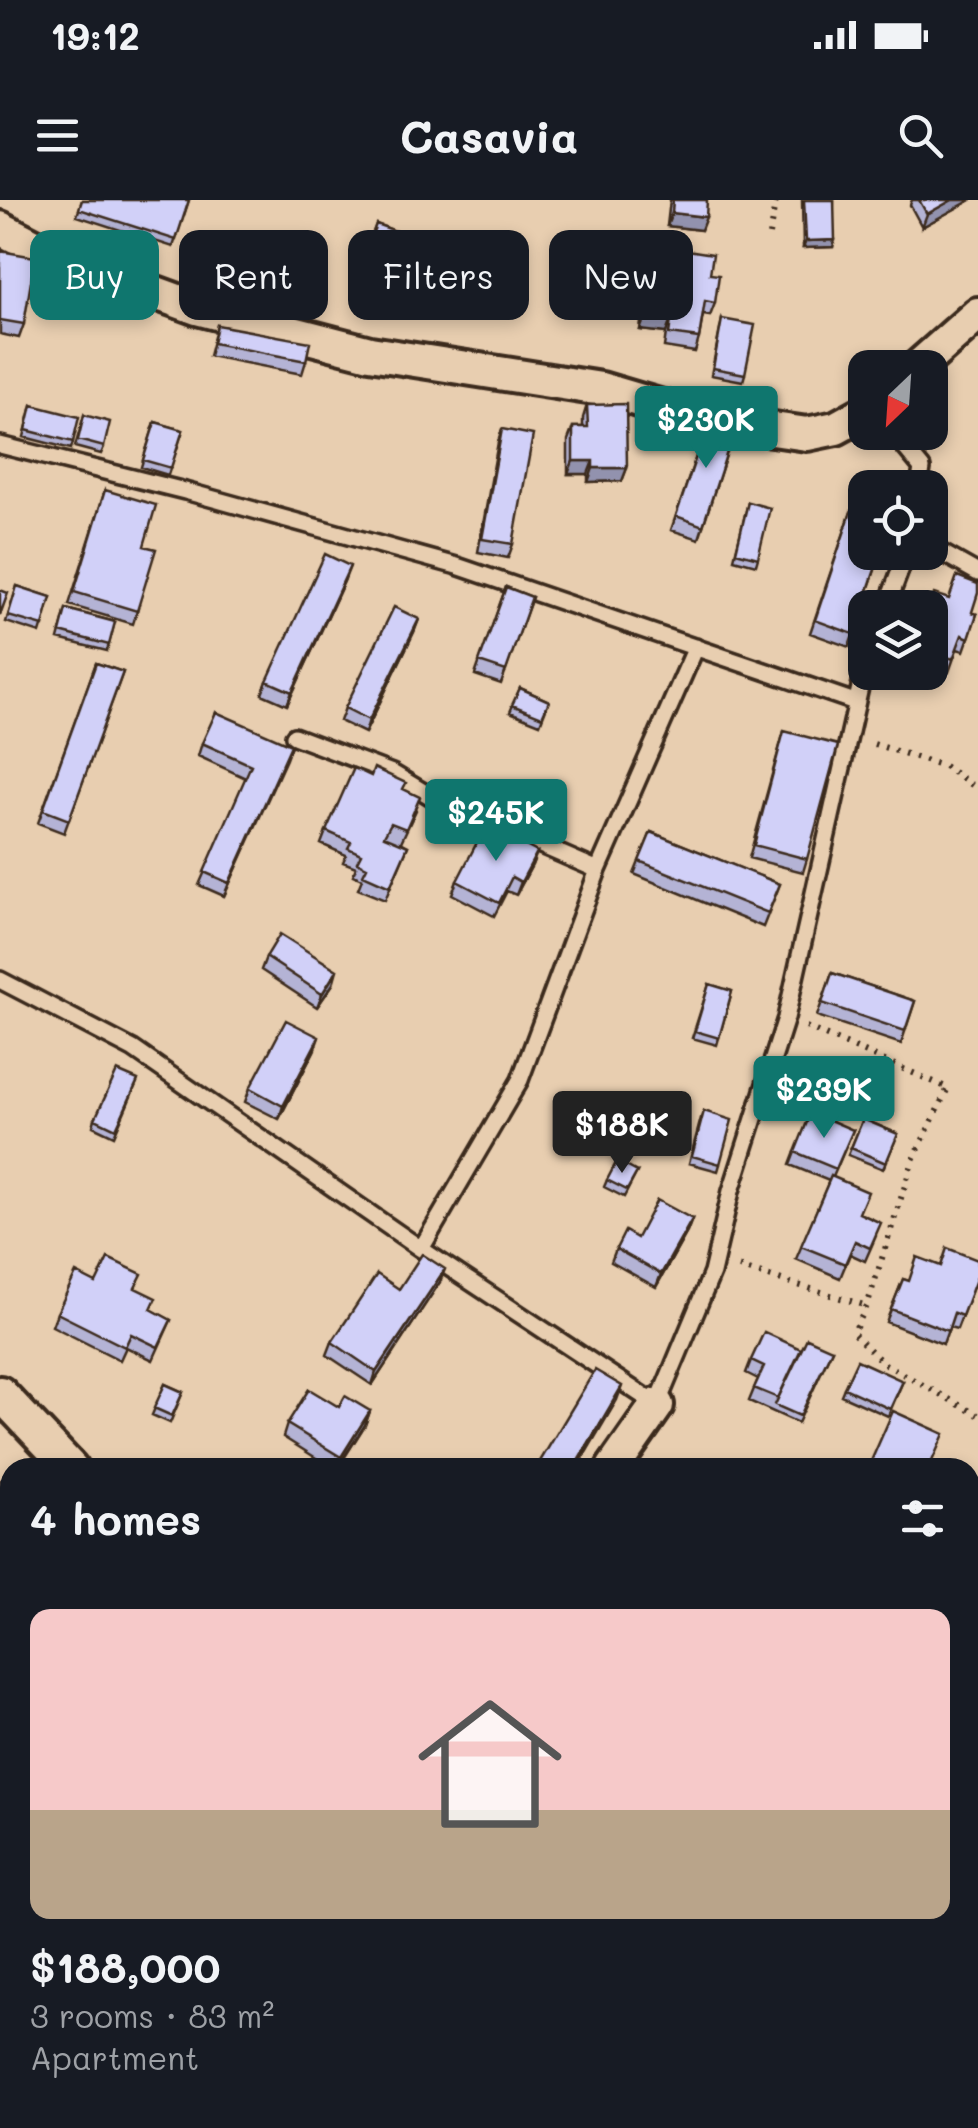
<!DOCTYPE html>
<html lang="en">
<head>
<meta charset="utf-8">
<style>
  body { margin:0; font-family:Mali,sans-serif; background:#20242c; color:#f1f3f6; height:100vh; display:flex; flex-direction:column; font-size:38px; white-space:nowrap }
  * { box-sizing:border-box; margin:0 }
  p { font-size:32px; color:#9ea1a6 }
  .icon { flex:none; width:55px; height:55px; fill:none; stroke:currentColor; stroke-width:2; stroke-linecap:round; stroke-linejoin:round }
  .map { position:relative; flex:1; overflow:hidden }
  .details { position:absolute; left:0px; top:1258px; width:980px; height:672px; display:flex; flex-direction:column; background:#171b24; border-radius:30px 30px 0 0; box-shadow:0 5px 15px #0003 }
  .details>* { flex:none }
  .guide { position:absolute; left:30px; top:30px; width:920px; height:90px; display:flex; gap:20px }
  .needle { width:65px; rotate:205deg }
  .tools { position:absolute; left:848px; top:150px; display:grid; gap:20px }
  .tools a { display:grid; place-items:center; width:100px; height:100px; border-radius:20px; background:#171b24; box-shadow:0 5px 15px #0003; font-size:50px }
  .price { position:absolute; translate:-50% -85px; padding:0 22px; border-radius:10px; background:#0f766e; color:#fff; font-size:32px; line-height:65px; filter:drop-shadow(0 2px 5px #0008) }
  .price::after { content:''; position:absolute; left:50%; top:60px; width:30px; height:22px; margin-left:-15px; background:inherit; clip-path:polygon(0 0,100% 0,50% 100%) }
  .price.selected { background:#222; color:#fff }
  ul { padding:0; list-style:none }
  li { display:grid; align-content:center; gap:20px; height:530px; padding:0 30px }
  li+li { border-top:2px solid #363941 }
  li span { display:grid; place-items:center; height:310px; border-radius:20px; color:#555 }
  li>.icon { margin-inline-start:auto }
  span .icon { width:180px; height:180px; fill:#fffc; stroke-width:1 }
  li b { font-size:42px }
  h2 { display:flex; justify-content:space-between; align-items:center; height:120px; padding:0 30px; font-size:42px }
  .tag { padding:0 35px; border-radius:20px; background:#171b24; box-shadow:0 5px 15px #0003; font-size:35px; line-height:90px }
  .tag.selected { background:#0f766e; color:#fff }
  .status { display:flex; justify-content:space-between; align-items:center; height:70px; padding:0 50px; background:#171b24; direction:ltr }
  .status svg { height:28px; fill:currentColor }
  header { display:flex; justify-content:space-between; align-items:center; height:130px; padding:0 30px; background:#171b24; font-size:45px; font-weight:700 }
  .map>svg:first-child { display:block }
</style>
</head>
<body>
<div class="status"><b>19:12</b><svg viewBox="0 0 49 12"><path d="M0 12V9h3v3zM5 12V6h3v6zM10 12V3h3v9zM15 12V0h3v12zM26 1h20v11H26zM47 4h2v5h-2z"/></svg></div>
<header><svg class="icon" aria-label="menu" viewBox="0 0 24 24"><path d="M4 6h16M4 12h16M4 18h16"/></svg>Casavia<svg class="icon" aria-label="search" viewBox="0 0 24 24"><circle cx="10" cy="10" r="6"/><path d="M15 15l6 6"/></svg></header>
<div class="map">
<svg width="978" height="1928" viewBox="0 0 978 1928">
  <rect width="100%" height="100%" fill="#e8ceb0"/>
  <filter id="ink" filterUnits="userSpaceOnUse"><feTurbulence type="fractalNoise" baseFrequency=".01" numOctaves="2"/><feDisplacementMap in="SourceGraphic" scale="20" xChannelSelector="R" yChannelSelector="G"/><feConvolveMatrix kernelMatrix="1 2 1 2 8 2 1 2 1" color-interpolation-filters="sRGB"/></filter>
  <g filter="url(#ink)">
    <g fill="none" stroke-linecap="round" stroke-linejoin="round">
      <!-- stream -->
      <path stroke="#628c8b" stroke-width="11" d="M 0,1846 L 10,1852
        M 308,1920 L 321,1928"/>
      <defs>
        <path id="lane" d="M 892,232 L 922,268 L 919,288
          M 0,245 L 185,291 L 457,366 L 855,502
          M 930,346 L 978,373
          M 886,408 L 907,352
          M 294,536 L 392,573 L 435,599 L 598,670
          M 0,780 L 133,849 L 421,1049 L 657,1205 L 712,1073 L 731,991 L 786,818 L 865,465
          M 421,1049 L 520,880 L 598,670 L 696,447"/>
        <path id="street" d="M 0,28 L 52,55 L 197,108 L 370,153 L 601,189 L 699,218 L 807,234 L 836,228 L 865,212
          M 917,168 L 978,114
          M 0,1193 L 71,1268
          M 613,1268 L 657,1205
          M 594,1920 L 604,1928"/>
      </defs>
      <!-- lane casing -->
      <use href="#lane" stroke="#3b2a1e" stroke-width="22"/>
      <!-- street casing -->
      <use href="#street" stroke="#3b2a1e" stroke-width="40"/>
      <!-- path -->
      <path stroke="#3b2a1e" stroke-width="6" stroke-dasharray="2.5 8" stroke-linecap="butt" d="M 769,35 L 776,0
        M 874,544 L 944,566 L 978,589
        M 806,827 L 948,888 L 913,960 L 867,1106 L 853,1133 L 883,1163 L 978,1215
        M 739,1067 L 867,1106
        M 970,1428 L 978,1418
        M 970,1496 L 978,1504"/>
      <!-- lane -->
      <use href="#lane" stroke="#e8ceb0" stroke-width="15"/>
      <!-- street -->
      <use href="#street" stroke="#e8ceb0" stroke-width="32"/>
    </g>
    <!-- wall -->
    <path fill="#b4b3d5" stroke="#3b2a1e" stroke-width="2.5" d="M 82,0 L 189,0 L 173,47 L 77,16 Z
      M 670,0 L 707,0 L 701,30 L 667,26 Z
      M 802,0 L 834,0 L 833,47 L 803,48 Z
      M 912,0 L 971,0 L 922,27 L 910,5 Z
      M 376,24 L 401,33 L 382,85 L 357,77 Z
      M 681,49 L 710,74 L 715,103 L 710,116 L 703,115 L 699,138 L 695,152 L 664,147 L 666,133 L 640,130 L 645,91 L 650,78 L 659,80 L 664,66 L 675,68 Z
      M 0,51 L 24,124 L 19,138 L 0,134 Z
      M 722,119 L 745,174 L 743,181 L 711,175 Z
      M 217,125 L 306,161 L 302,174 L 209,156 Z
      M 32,205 L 73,242 L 71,249 L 24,237 Z
      M 587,205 L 627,268 L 622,281 L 588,282 L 588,274 L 568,274 L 568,240 L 573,227 L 583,227 L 583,218 Z
      M 84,215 L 104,247 L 101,254 L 75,247 Z
      M 710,215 L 736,224 L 699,339 L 671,330 Z
      M 155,222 L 183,230 L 168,275 L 141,267 Z
      M 502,229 L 513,344 L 508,358 L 478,352 L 498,242 Z
      M 105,290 L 144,346 L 137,411 L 133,424 L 69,405 Z
      M 748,302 L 758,358 L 756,365 L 734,359 Z
      M 851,312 L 881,352 L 849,447 L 810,433 Z
      M 345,379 L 287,505 L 262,494 L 267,481 Z
      M 17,386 L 51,397 L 40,433 L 6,422 Z
      M 506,387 L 532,397 L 501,484 L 475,475 Z
      M 930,408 L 977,414 L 964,451 L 957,449 L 949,472 L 930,466 L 930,451 L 934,441 L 930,440 Z
      M 66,409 L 115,422 L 107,451 L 58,439 Z
      M 419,419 L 414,432 L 365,533 L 340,521 L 345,508 Z
      M 96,463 L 123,472 L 64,633 L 38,623 Z
      M 520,488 L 549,501 L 540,524 L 510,512 Z
      M 784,531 L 807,659 L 803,672 L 749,658 Z
      M 202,543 L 291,545 L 224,696 L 199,685 L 246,578 L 198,556 Z
      M 403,589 L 416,610 L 401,642 L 408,646 L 385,700 L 358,689 L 362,679 L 353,675 L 356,667 L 343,662 L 346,655 L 321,644 L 326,631 Z
      M 651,632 L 780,684 L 763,727 L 634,674 Z
      M 537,652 L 532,665 L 516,695 L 507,691 L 494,716 L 452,694 L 457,681 Z
      M 266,757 L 333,784 L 317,807 L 261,770 Z
      M 832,773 L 915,801 L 901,844 L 817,816 Z
      M 709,784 L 732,791 L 717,845 L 692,838 Z
      M 314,851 L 279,919 L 245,902 L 250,888 Z
      M 138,880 L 114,936 L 93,926 L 95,919 Z
      M 701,918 L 720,964 L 718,971 L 689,963 Z
      M 863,919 L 898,934 L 883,969 L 848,955 Z
      M 853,930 L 833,977 L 876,1036 L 865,1061 L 850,1054 L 840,1078 L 796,1059 L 829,981 L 790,965 L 795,952 Z
      M 637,972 L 624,997 L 604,987 L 607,980 Z
      M 692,1019 L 687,1032 L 656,1087 L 611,1062 L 616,1049 L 637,1038 Z
      M 941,1066 L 978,1074 L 957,1129 L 949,1127 L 943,1144 L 886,1122 L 903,1079 L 909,1081 Z
      M 440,1082 L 372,1185 L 327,1155 L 332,1142 L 399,1089 Z
      M 96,1083 L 136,1089 L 152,1110 L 171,1120 L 153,1160 L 126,1147 L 120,1160 L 52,1126 L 57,1113 Z
      M 801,1149 L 832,1149 L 798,1223 L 749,1201 L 758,1179 L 746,1173 L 751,1160 Z
      M 903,1181 L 888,1216 L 841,1195 L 844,1188 Z
      M 165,1184 L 183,1192 L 170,1223 L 152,1215 Z
      M 370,1211 L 365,1225 L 338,1268 L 332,1268 L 283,1237 L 287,1224 Z"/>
    <!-- shaded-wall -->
    <path fill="#9292ae" stroke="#3b2a1e" stroke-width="2.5" d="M 952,0 L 971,0 L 922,27 L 927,14 Z
      M 672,13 L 706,17 L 701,30 L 667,26 Z
      M 835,40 L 833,47 L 803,48 L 806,41 Z
      M 645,117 L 671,120 L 666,133 L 640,130 Z
      M 573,261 L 593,261 L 588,274 L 568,274 Z
      M 593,268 L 627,268 L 622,281 L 588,282 Z
      M 350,366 L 345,379 L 287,505 L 292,492 Z
      M 419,419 L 414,432 L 365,533 L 369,520 Z
      M 291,545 L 286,559 L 224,696 L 229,683 Z
      M 537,652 L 532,665 L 516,695 L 521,682 Z
      M 337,770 L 333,784 L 317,807 L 322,794 Z
      M 319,837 L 314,851 L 279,919 L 283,906 Z
      M 692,1019 L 687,1032 L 656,1087 L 661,1074 Z
      M 445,1069 L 440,1082 L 372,1185 L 376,1172 Z
      M 622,1186 L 617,1200 L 577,1268 L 574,1268 Z
      M 370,1211 L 365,1225 L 337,1268 L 341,1257 Z
      M 0,1326 L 10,1327 L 10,1341 L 0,1340 Z"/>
    <!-- building -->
    <path fill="#d1d0f8" stroke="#3b2a1e" stroke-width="2.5" d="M 82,0 L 189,0 L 176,40 L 79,9 Z
      M 673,0 L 707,0 L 706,17 L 672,13 Z
      M 804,0 L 834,0 L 835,40 L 806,41 Z
      M 919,0 L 952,0 L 927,14 Z
      M 376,24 L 401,33 L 384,79 L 359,70 Z
      M 681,49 L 713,54 L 710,74 L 719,75 L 715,103 L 705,101 L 699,138 L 669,134 L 671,120 L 645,117 L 650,78 L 662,80 L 664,66 L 678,69 Z
      M 0,51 L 35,57 L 24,124 L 0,120 Z
      M 722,119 L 755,125 L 745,174 L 713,168 Z
      M 217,125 L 310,142 L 306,161 L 213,143 Z
      M 626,204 L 627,268 L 593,268 L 593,261 L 573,261 L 573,227 L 588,227 L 587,205 Z
      M 32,205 L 79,217 L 73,242 L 26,230 Z
      M 84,215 L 110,222 L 104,247 L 78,240 Z
      M 710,215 L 736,224 L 703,326 L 676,316 Z
      M 155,222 L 183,230 L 171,268 L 143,260 Z
      M 502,229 L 533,235 L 513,344 L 482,339 Z
      M 105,290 L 156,305 L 144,346 L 156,349 L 137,411 L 74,392 Z
      M 748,302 L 770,308 L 758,358 L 736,352 Z
      M 851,312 L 865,317 L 865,352 L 881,352 L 853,434 L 815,420 Z
      M 325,354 L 350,366 L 292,492 L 267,481 Z
      M 957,376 L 978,384 L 978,393 L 972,412 L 977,414 L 969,438 L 962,435 L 953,459 L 930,451 L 938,428 L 930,425 L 929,408 L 934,394 L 949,399 Z
      M 17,386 L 51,397 L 43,426 L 8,416 Z
      M 506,387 L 532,397 L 506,471 L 479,462 Z
      M 0,390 L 8,393 L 0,415 Z
      M 394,407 L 419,419 L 369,520 L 345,508 Z
      M 66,409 L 115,422 L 109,445 L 60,432 Z
      M 96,463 L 123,472 L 69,620 L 43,610 Z
      M 520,488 L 549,501 L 542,517 L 512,505 Z
      M 216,512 L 291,545 L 229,683 L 204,672 L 251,565 L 202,543 Z
      M 784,531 L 838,545 L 807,659 L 754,645 Z
      M 354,568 L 371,576 L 374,568 L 406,583 L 403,589 L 420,597 L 406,629 L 391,623 L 384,636 L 408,646 L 390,687 L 363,675 L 367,667 L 357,662 L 361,654 L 348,648 L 351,642 L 326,631 Z
      M 486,625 L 537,652 L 521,682 L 512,677 L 499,703 L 457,681 Z
      M 651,632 L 780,684 L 768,713 L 639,661 Z
      M 280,734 L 337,770 L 322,794 L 266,757 Z
      M 832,773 L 915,801 L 905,831 L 822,803 Z
      M 709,784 L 732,791 L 719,838 L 695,831 Z
      M 286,820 L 319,837 L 283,906 L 250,888 Z
      M 117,871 L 138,880 L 116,929 L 95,919 Z
      M 704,911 L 732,920 L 720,964 L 692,956 Z
      M 811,912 L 853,930 L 836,969 L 795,952 Z
      M 863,919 L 898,934 L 886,963 L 851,948 Z
      M 617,961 L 637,972 L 627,990 L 607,980 Z
      M 831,976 L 868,992 L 859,1013 L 881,1023 L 870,1048 L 855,1041 L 845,1064 L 801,1046 Z
      M 657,1000 L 692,1019 L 661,1074 L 616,1049 L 625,1031 L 637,1038 Z
      M 947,1048 L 978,1060 L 978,1074 L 962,1116 L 954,1113 L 948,1131 L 891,1109 L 903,1079 L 909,1081 L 917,1057 L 941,1066 Z
      M 422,1054 L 445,1069 L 376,1172 L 332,1142 L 377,1074 L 399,1089 Z
      M 108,1058 L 142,1074 L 135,1088 L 156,1098 L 151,1109 L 171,1120 L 158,1147 L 131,1134 L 125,1147 L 57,1113 L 76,1073 L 96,1083 Z
      M 764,1132 L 801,1149 L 778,1198 L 754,1188 L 764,1166 L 751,1160 Z
      M 807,1138 L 832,1149 L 800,1216 L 775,1205 Z
      M 857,1160 L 903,1181 L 890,1209 L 844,1188 Z
      M 595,1170 L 622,1186 L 574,1268 L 536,1268 Z
      M 165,1184 L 183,1192 L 172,1216 L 154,1208 Z
      M 309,1189 L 339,1207 L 345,1196 L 370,1211 L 341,1257 L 287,1224 Z
      M 893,1211 L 944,1234 L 929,1268 L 868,1268 Z
      M 0,1280 L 10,1281 L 10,1327 L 0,1326 Z"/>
  </g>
</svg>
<div class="tools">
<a><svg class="needle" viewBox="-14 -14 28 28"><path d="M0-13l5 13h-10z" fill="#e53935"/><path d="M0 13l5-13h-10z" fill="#9ea1a6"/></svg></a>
<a><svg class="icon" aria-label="locate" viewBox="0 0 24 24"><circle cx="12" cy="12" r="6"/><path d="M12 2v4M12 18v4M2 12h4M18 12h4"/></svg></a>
<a><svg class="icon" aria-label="layers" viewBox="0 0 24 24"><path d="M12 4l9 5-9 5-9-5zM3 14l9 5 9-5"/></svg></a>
</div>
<b class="price" style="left:706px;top:271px">$230K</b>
<b class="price" style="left:496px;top:664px">$245K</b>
<b class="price" style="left:824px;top:941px">$239K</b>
<b class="price selected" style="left:622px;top:976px">$188K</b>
<div class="guide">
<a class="tag selected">Buy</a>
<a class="tag">Rent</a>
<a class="tag">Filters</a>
<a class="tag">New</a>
</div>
<section class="details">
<h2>4 homes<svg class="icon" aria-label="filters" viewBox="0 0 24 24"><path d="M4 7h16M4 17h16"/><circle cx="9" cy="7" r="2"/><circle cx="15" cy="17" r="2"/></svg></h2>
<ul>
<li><span style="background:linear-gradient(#f6c9c9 65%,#b9a48a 0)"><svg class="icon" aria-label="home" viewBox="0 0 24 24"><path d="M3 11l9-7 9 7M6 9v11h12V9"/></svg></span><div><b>$188,000</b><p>3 rooms · 83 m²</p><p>Apartment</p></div></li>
</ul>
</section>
</div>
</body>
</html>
